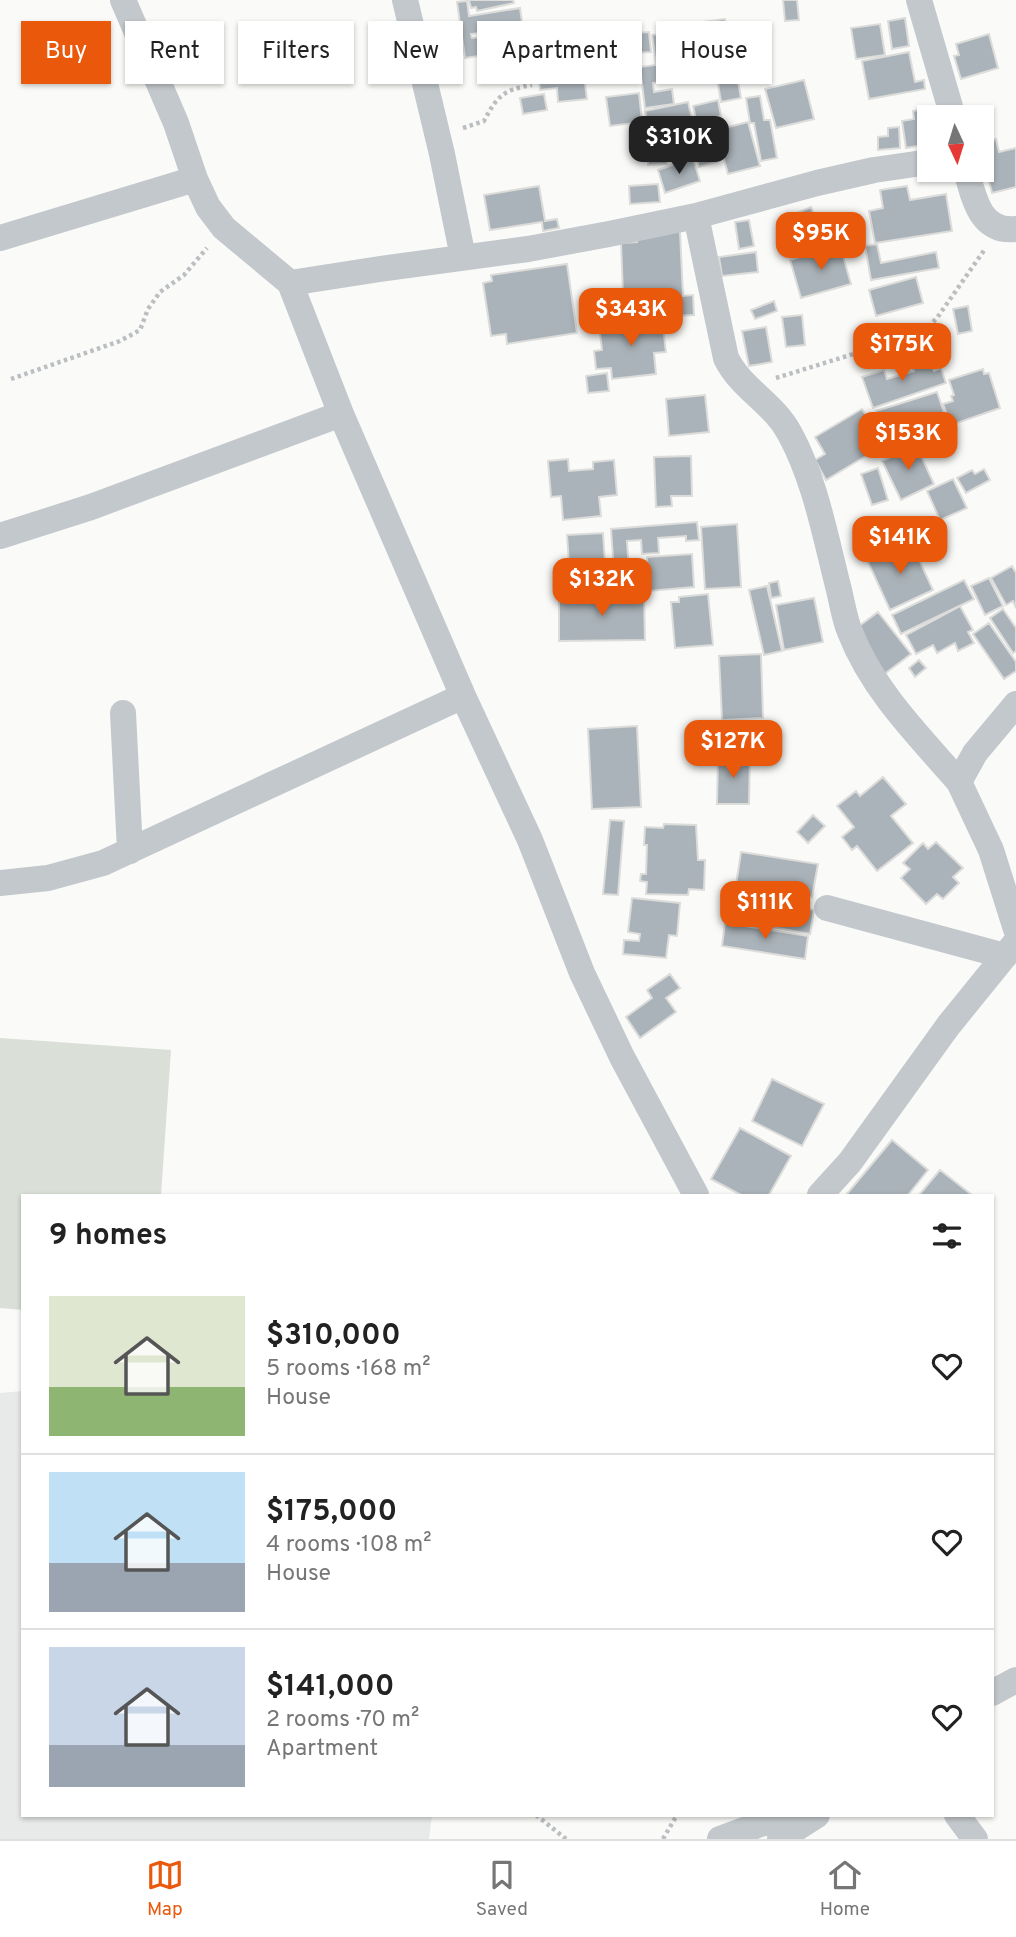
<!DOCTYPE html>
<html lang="en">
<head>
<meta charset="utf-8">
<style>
  body { margin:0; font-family:Overpass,sans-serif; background:#f2f2f2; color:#222; height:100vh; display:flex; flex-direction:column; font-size:26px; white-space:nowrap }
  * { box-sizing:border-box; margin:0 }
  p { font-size:23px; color:#767676 }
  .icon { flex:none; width:38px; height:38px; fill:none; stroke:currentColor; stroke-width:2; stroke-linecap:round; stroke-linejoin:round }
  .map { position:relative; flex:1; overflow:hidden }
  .details { position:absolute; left:21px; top:1194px; width:973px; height:623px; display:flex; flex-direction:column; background:#fff; border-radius:0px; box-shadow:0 2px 5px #0004 }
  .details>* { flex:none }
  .banner { position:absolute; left:21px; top:21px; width:975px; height:63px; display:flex; gap:14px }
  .needle { width:46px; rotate:176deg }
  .fabs { position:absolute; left:917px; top:105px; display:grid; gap:14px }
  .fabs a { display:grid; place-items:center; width:77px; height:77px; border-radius:0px; background:#fff; box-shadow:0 2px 5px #0004; font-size:35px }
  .price { position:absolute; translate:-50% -60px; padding:0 16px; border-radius:14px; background:#ea580c; color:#fff; font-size:23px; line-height:46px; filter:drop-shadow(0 2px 4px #0008) }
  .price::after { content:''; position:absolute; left:50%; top:42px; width:21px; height:16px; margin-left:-10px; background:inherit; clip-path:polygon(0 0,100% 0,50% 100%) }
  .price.current { background:#222; color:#fff }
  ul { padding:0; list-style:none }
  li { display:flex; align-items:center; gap:21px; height:175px; padding:0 28px }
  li+li { border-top:2px solid #e0e0e0 }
  li span { display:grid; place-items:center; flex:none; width:196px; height:140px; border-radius:0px; color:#555 }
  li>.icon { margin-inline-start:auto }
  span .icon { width:84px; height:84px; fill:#fffc; stroke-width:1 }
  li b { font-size:30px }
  h2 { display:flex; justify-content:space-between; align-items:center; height:84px; padding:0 28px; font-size:30px }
  .pill { padding:0 24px; border-radius:0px; background:#fff; box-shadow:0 2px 5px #0004; font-size:24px; line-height:63px }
  .pill.current { background:#ea580c; color:#fff }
  .menu { display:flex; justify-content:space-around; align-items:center; height:98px; border-top:2px solid #e0e0e0; background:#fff; font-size:19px; color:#767676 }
  .menu a { display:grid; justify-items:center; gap:4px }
  .menu .current { color:#ea580c }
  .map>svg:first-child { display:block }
</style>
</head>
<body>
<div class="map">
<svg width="1016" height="1839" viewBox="0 0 1016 1839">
  <rect width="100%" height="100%" fill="#fafaf8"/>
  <!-- built -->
  <path fill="#e8e9e9" d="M 23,1391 L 23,1815 L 432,1815 L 429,1839 L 0,1839 L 0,1393 Z"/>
  <!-- green -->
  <path fill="#dadfd7" d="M 0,1038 L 171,1050 L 161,1195 L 23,1195 L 23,1310 L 0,1308 Z"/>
  <!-- building -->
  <path fill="#aab3b9" stroke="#dcdcda" stroke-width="2" fill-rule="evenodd" d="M 469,0 L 513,0 L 514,3 L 477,11 L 476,7 L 471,8 Z
    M 783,0 L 797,0 L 799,20 L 785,21 Z
    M 467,1 L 469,16 L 520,8 L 526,49 L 465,58 L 457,2 ZM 511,29 L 511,33 L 472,38 L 471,34 Z
    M 905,18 L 909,46 L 892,49 L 888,21 Z
    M 725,19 L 730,60 L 696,64 L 692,39 L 680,40 L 678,25 Z
    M 880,24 L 885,55 L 856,59 L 851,28 Z
    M 649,32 L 651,52 L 634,53 L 632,33 Z
    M 670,32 L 676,80 L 653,83 L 654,92 L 672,89 L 674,104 L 645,108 L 640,67 L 656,65 L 652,35 Z
    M 989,34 L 998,68 L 961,79 L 954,56 L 959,55 L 956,44 Z
    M 626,39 L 632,67 L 598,74 L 592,46 Z
    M 587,47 L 592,56 L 580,62 L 575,53 Z
    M 909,52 L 915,82 L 924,80 L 925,89 L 869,99 L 862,61 Z
    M 541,57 L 543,73 L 583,68 L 587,99 L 558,102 L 557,88 L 540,90 L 539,81 L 534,81 L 533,77 L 517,79 L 515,59 Z
    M 574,58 L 574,67 L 554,69 L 554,60 Z
    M 736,69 L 741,98 L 721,102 L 716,72 Z
    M 804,80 L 814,119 L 776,128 L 765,89 Z
    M 639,93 L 642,122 L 610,126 L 606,97 Z
    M 544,94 L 547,110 L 523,114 L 520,98 Z
    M 760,96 L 764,120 L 770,120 L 777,158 L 761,161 L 754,123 L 750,123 L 746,98 Z
    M 718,100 L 721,116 L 712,118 L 715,129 L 699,132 L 693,106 Z
    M 688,102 L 696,136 L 681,139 L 676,118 L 648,124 L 645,111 Z
    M 930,108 L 929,144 L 906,148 L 902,121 L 914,119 L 913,111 Z
    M 748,122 L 760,166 L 728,174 L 716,130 Z
    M 665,125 L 667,164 L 648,165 L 646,127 Z
    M 899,127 L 900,148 L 878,150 L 878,137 L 888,136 L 888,128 Z
    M 708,135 L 716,162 L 699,167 L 691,140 Z
    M 996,139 L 999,152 L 1016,148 L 1016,187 L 992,193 L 983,157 L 990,155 L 988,141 Z
    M 693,158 L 700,181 L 665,193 L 658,170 Z
    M 658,184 L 660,202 L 630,204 L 629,186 Z
    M 539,186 L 545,221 L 557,219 L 559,228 L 543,231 L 542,222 L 490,230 L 484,195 Z
    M 907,186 L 910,200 L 946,194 L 952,231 L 875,243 L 869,211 L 883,208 L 880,190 Z
    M 811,207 L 826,244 L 802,253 L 787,217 Z
    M 749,220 L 754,246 L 739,249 L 735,222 Z
    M 680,231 L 683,296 L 693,295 L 694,315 L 624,318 L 621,243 L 637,242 L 637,233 Z
    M 877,244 L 881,263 L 936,252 L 939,268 L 871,280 L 865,246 Z
    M 840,245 L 851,284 L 801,298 L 790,260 Z
    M 756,252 L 758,272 L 722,276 L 719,257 Z
    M 567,264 L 577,333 L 507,344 L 506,334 L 491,336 L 483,283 L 492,281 L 491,275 Z
    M 916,277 L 923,303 L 876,316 L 869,290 Z
    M 774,301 L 777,311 L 755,319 L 751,310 Z
    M 968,306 L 972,331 L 958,334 L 953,309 Z
    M 802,315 L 805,345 L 786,347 L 782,317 Z
    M 662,319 L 666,352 L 654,353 L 656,374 L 612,379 L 611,368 L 596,369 L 594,351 L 602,350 L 599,326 Z
    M 766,327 L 772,362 L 749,366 L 742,331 Z
    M 930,358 L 934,371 L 941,368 L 946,383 L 873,408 L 862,377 L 884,370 L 887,379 L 914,371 L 911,364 Z
    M 983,369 L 984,374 L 989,373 L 1000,408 L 951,425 L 943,404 L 953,401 L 951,396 L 954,395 L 949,380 Z
    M 607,373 L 609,391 L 588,393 L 586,376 Z
    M 937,392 L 947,421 L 885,440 L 876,411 Z
    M 705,395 L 709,432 L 669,436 L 666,399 Z
    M 862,409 L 884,445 L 826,480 L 815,460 L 825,454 L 815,437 Z
    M 916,445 L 934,484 L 901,500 L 882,461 Z
    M 691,456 L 692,496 L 671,496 L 672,506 L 656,507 L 654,457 Z
    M 568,459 L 569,471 L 593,469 L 593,462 L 614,460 L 617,495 L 599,497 L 601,516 L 563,520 L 561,496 L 551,497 L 548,461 Z
    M 878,468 L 888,500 L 872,505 L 861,474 Z
    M 984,469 L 990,480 L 966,493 L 957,478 L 972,470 L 975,474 Z
    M 953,479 L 967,508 L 940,520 L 927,491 Z
    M 697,522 L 699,540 L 686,541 L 686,536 L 658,538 L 659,553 L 642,554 L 641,540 L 627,541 L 630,586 L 615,587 L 611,529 Z
    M 737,524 L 741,587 L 705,589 L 701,527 Z
    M 603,533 L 606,577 L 570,579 L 567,535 Z
    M 911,542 L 933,590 L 890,610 L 868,562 Z
    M 692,554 L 694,587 L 649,591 L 647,557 Z
    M 1012,566 L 1016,573 L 1016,608 L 1013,601 L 1006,605 L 991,578 Z
    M 989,578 L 1003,606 L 985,615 L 971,586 Z
    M 964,580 L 974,599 L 901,634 L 892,615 Z
    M 778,581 L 781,596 L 771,598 L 769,583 Z
    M 767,586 L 782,651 L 764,655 L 749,590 Z
    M 708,594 L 713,645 L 675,648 L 671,602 L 679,602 L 679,597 Z
    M 644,595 L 645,640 L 559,641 L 559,596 Z
    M 814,598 L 823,642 L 784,650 L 776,605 Z
    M 960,606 L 973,630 L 968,632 L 974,643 L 958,651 L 955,643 L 937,653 L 933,645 L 916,654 L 906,635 Z
    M 1003,609 L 1016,628 L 1016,651 L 1013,653 L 990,618 Z
    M 878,612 L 911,654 L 883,675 L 854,630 Z
    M 989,623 L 1016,662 L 1016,671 L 1004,679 L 973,634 Z
    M 761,654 L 763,718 L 722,720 L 719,656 Z
    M 919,660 L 926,668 L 915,677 L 909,668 Z
    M 637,726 L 641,807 L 592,809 L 588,729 Z
    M 718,755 L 750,756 L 749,804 L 717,804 Z
    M 883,777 L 906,804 L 891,816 L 913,843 L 877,871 L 857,846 L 852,850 L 842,837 L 854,827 L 837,806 L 856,791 L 860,796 Z
    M 813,815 L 825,826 L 808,843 L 797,832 Z
    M 610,820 L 624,821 L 618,895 L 603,894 Z
    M 664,824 L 696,825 L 698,860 L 705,860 L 704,890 L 689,889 L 688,895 L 646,894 L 647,882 L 640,881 L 641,874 L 646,874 L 647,845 L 644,845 L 645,827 L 663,828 Z
    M 936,842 L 963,868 L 953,877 L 959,883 L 943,899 L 937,894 L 926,904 L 901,878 L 910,869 L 903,863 L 923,843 L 928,849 Z
    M 741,852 L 818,864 L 812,897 L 736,885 Z
    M 632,898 L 680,903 L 677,936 L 669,935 L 666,958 L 623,954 L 624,940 L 639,941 L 640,934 L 628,932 Z
    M 777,903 L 814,910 L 810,934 L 772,927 Z
    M 725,923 L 808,936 L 805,959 L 722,946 Z
    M 670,974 L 680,988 L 666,998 L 676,1012 L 640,1038 L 626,1017 L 652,998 L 647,990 Z
    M 772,1079 L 824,1104 L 802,1146 L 752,1121 Z
    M 740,1128 L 791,1156 L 769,1195 L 741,1195 L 711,1179 Z
    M 892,1140 L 928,1170 L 908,1195 L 846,1195 Z
    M 940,1170 L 972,1195 L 919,1195 Z"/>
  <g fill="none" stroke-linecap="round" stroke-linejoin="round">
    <!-- path -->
    <path stroke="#bbbfc2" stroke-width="4.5" stroke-dasharray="3.5 3.5" stroke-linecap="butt" d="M 463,128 L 484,121 C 497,96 503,90 532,85
      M 776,378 L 905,338 L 925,330 L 937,318 L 985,249
      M 11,379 L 120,341 L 140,330 L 148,309 L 160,292 L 184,275 L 207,248
      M 536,1815 L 566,1839
      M 663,1839 L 677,1815"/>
    <!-- street -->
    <path stroke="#c3c8cc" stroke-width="26" d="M 123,0 L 176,123 L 195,179 L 208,207 L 224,228 L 290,283 L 341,414 L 463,696 L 530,840 L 582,973 L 622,1057 L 696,1195
      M 405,0 L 442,154 L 463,257
      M 919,0 L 953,117
      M 966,170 C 974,198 980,233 1016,229
      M 696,216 L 726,358 C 741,389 774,403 790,434 C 815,480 825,535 838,586 C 842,601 844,618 850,632 C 873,691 919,736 959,782
      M 0,238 L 195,179
      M 290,283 L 380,269 L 528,249 L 609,234 L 696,216 L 817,183 L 874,170 L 929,162
      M 0,536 L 91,507 L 341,414
      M 1016,704 L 975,753 L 959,782 L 991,850 L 1016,929
      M 123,713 L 130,851
      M 0,883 L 48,878 L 103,863 L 463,696
      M 827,908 L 1005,956
      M 820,1195 L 850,1162 L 948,1026 L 1016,942
      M 992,1693 L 1016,1680
      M 957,1815 L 975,1839
      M 720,1839 L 766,1822 L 778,1815
      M 780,1839 L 817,1815"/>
  </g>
</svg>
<div class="fabs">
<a><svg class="needle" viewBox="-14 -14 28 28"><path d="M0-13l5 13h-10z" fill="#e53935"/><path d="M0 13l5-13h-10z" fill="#767676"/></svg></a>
</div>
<b class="price current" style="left:679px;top:176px">$310K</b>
<b class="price" style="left:821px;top:272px">$95K</b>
<b class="price" style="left:631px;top:348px">$343K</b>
<b class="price" style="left:902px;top:383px">$175K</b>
<b class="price" style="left:908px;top:472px">$153K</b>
<b class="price" style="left:900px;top:576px">$141K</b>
<b class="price" style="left:602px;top:618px">$132K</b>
<b class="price" style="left:733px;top:780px">$127K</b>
<b class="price" style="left:765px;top:941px">$111K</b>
<div class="banner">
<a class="pill current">Buy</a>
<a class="pill">Rent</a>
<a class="pill">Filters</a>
<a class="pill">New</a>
<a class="pill">Apartment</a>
<a class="pill">House</a>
</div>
<section class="details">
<h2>9 homes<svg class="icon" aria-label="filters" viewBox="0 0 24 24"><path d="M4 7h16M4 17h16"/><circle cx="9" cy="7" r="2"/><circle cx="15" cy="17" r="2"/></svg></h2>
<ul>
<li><span style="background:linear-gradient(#dfe7d0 65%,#8fb573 0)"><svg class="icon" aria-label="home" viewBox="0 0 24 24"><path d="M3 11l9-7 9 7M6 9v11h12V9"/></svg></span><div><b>$310,000</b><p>5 rooms · 168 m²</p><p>House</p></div><svg class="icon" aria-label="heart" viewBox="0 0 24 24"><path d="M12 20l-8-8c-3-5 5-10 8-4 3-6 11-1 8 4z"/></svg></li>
<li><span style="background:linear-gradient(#bfe0f5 65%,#9aa5b1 0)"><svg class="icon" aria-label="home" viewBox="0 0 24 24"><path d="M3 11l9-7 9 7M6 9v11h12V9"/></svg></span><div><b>$175,000</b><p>4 rooms · 108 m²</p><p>House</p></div><svg class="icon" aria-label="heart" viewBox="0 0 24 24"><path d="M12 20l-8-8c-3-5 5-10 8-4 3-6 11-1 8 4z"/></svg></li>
<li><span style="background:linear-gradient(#c9d6e8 70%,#9aa5b1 0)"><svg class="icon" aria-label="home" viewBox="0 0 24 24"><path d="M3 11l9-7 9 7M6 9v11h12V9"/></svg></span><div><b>$141,000</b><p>2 rooms · 70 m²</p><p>Apartment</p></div><svg class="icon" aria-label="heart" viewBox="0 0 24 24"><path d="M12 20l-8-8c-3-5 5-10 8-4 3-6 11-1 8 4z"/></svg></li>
</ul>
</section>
</div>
<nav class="menu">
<a class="current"><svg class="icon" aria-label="map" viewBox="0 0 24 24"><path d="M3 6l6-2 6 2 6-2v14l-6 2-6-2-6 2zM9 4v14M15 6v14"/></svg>Map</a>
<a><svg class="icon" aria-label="saved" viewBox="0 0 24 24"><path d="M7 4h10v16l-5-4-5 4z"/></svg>Saved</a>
<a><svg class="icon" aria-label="home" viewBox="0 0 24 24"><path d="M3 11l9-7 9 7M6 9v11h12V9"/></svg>Home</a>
</nav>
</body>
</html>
